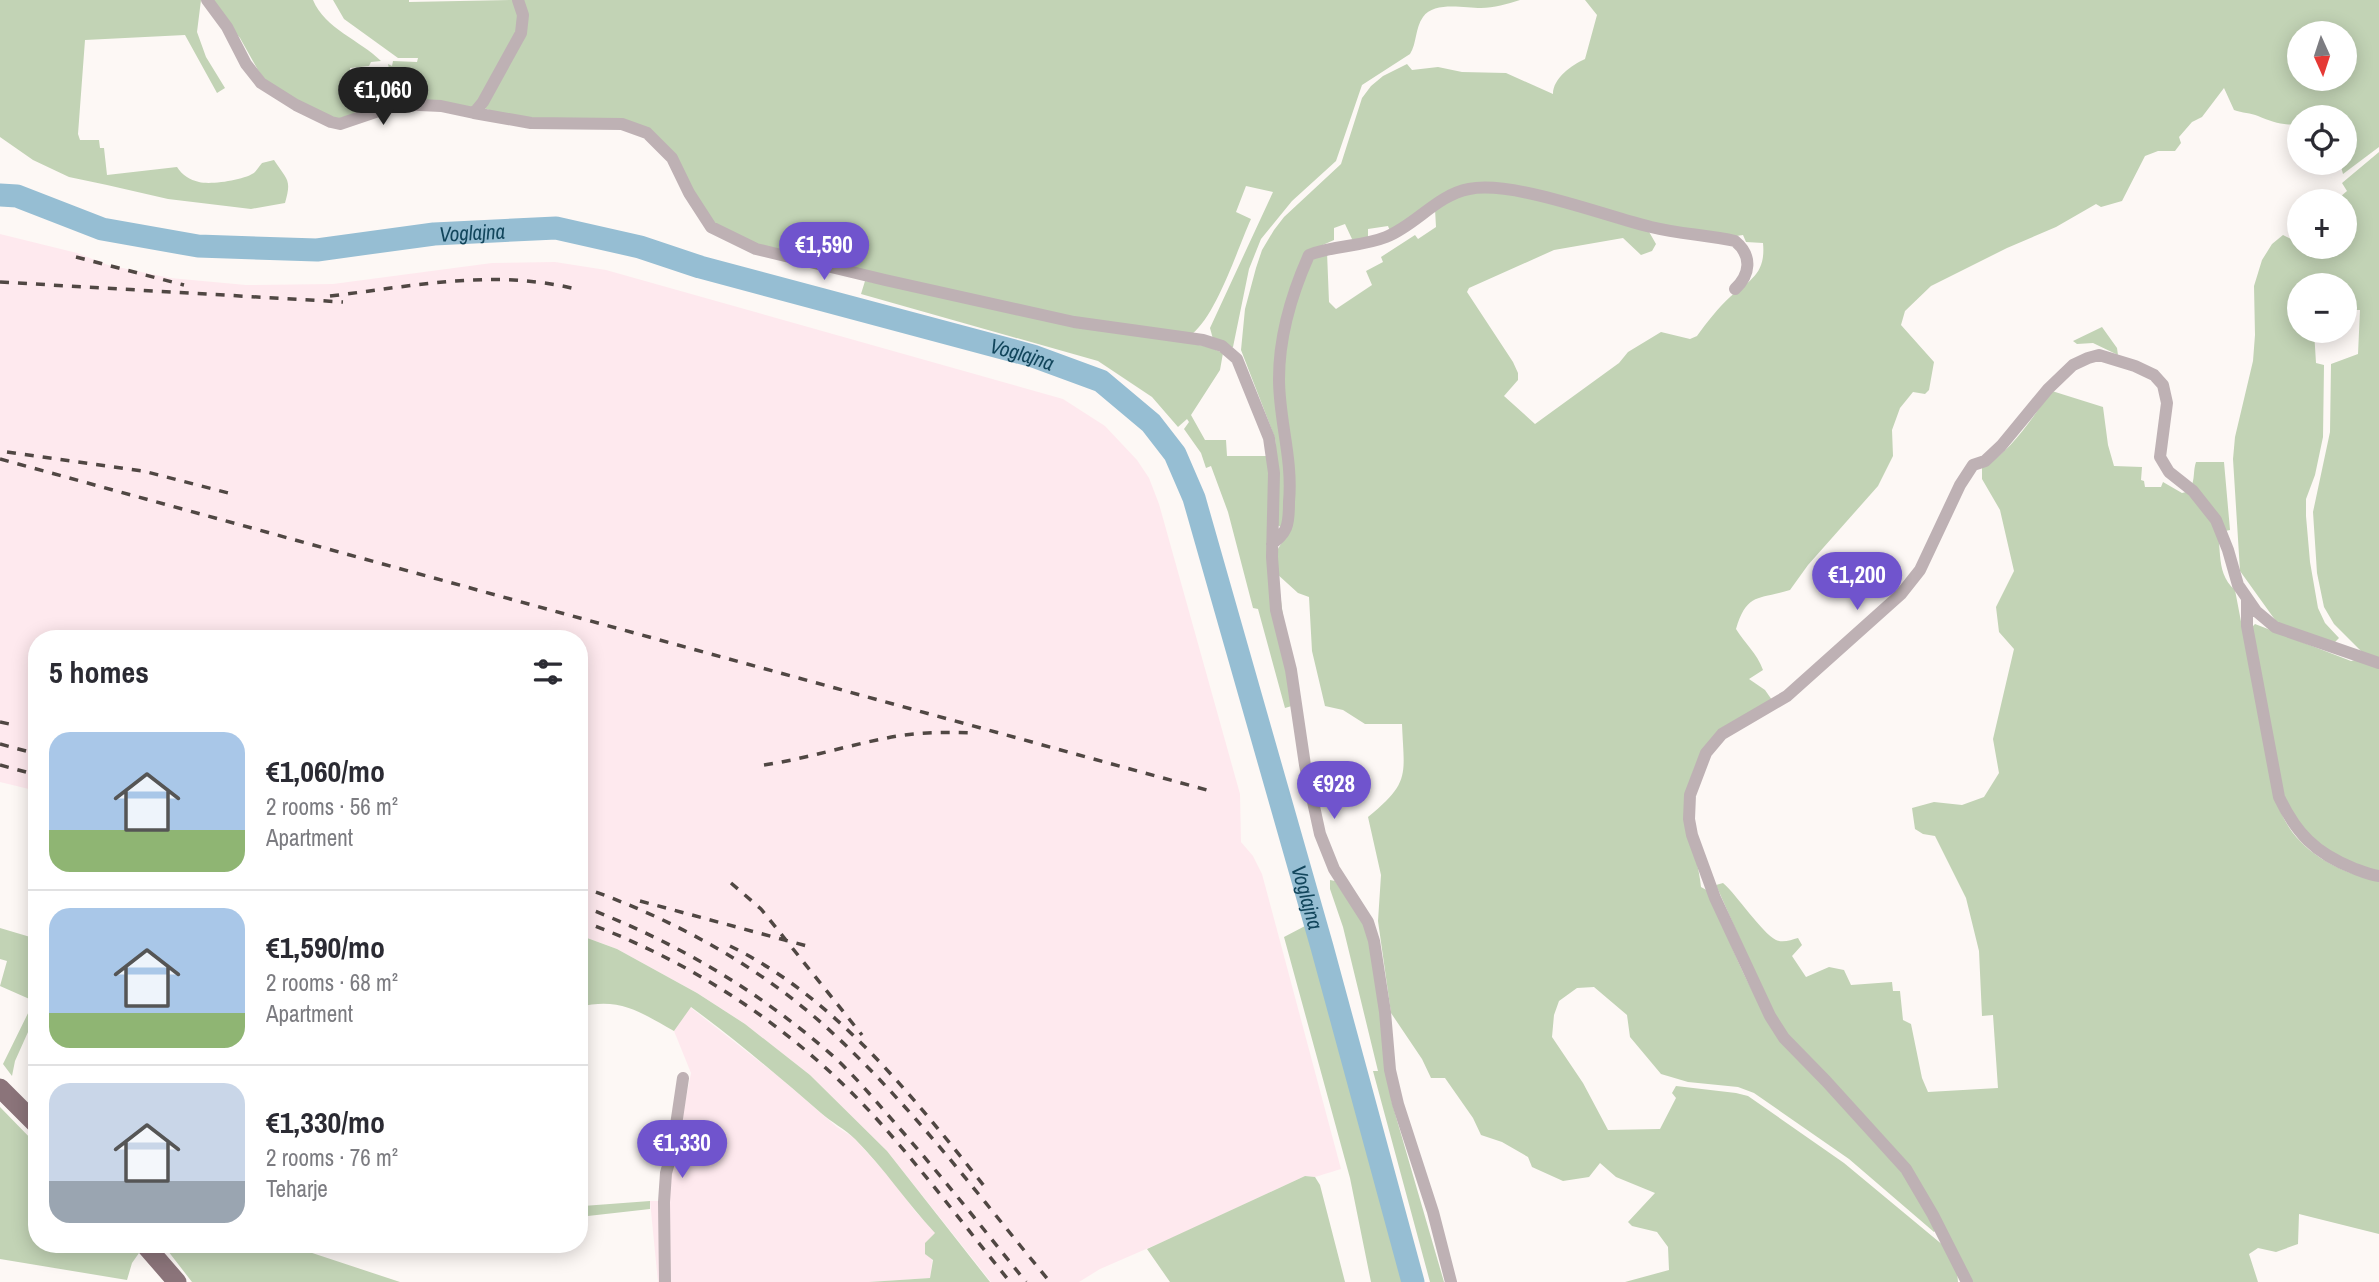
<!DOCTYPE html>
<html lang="en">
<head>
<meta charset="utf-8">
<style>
  body { margin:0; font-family:"Archivo Narrow",sans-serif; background:#f7f7f7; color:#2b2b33; height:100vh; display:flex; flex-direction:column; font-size:26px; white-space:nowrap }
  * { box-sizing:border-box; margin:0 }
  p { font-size:23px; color:#7c7c81 }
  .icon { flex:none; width:38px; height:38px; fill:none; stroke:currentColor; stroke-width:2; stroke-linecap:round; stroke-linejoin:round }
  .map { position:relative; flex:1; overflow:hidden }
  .details { position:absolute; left:28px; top:630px; width:560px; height:623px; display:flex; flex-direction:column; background:#fff; border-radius:28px; box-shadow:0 4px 18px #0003 }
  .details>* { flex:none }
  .needle { width:46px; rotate:177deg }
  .buttons { position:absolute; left:2287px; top:21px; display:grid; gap:14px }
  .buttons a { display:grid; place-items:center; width:70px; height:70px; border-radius:50%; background:#fff; box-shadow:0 4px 18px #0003; font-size:35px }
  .price { position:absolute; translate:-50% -60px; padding:0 16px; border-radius:24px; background:#7054cd; color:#fff; font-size:23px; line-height:46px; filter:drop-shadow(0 2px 4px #0008) }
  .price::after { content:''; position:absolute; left:50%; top:42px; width:21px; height:16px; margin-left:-10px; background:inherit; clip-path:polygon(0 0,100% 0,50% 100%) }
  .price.selected { background:#222; color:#fff }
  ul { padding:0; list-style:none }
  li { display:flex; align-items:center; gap:21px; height:175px; padding:0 21px }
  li+li { border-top:2px solid #e1e1e2 }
  li span { display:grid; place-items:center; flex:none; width:196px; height:140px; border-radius:21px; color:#555 }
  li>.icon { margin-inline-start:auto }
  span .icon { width:84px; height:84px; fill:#fffc; stroke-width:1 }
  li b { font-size:30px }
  h2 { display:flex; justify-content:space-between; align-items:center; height:84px; padding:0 21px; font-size:30px }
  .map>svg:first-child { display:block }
</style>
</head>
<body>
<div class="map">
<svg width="2379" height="1282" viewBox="0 0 2379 1282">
  <rect width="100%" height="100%" fill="#fdf8f5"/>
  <!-- industrial -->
  <path fill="#fee9ee" d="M 0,234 L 77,253 L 108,265 L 170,278 L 246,285 L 333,284 L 492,263 L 555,262 L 606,270 L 1063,399 L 1105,426 L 1137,460 L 1149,478 L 1159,504 L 1240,794 L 1241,842 L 1253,856 L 1262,874 L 1341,1169 L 1315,1177 L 1305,1176 L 1176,1236 L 1100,1269 L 1079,1282 L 991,1282 L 887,1151 L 810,1075 L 745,1024 L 697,993 L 617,949 L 579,935 L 579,639 L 37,639 L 37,791 L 0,782 Z
    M 690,1007 L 778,1076 L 837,1127 L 853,1137 L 893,1181 L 915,1211 L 936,1233 L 930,1278 L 869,1282 L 658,1282 L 650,1201 L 669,1201 L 671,1173 L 691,1073 L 674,1031 Z"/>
  <!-- green -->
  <path fill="#c2d3b5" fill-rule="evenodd" d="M 0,0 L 201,0 L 197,32 L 206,57 L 225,88 L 217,93 L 185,35 L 85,40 L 78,134 L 80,140 L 99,140 L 100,148 L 104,148 L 107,175 L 177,167 C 182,175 190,180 199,182 C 211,185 246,180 255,172 C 256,171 261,164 262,163 L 274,160 C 287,180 292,179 285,203 L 251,209 L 168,199 L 107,185 L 69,177 L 33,160 L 0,137 Z
    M 212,0 L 313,0 C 325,29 360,40 381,61 L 371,62 L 369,66 L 350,68 L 353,106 L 374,105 L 374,110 L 360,116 L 331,119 L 268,84 L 258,70 L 240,38 L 223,18 Z
    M 333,0 L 409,0 L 409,2 L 514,0 L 516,5 L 519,32 L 474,108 L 406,100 L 394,93 L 388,64 L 392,66 L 393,61 L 417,62 L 418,58 L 398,58 L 344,19 Z
    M 521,0 L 1520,0 C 1507,4 1494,8 1481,8 C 1464,8 1434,1 1423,17 C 1415,28 1417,43 1410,54 L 1362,85 L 1336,161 L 1292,201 L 1261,239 L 1249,269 L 1233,347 L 1229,348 L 1213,339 L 1210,328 L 1273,192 L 1246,186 L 1236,212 L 1251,219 C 1237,250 1217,314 1192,334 L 1082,319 L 774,252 L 708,220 L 683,170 L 638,124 L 518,119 L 483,108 L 523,38 Z
    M 1585,0 L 2379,0 L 2379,147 L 2343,174 L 2340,163 L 2345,163 L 2345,117 L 2300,117 L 2299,124 C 2283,126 2273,122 2258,116 C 2251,113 2242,113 2234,110 L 2224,88 L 2202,117 L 2192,122 L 2179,137 L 2181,143 L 2175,151 L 2158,151 L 2145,156 L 2122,201 L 2101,207 L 2096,204 L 2056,227 L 2007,248 L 1931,286 L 1905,311 L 1901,325 L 1934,362 L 1929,390 L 1925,394 L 1913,392 L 1900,408 L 1892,430 L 1893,456 L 1878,486 L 1808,565 L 1790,590 C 1759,600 1747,592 1736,629 C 1745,644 1757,653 1763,670 L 1749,679 L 1765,690 L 1772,700 C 1755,710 1736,718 1721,730 C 1692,754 1681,799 1689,834 C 1694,853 1699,867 1701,887 L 1710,892 C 1727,938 1753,1001 1782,1040 C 1794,1057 1812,1071 1827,1086 C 1869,1127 1914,1174 1937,1229 L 1934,1232 L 1849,1159 L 1754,1093 L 1738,1087 L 1688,1082 L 1661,1074 L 1630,1037 L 1627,1015 L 1594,987 L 1577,988 L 1559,1001 L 1554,1015 L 1552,1037 L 1583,1083 L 1608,1130 L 1660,1129 L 1676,1098 L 1672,1093 L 1676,1086 L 1736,1093 L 1748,1096 L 1844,1163 L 1944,1246 L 1957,1271 L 1958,1282 L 1625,1282 L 1669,1270 L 1668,1247 L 1657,1232 L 1632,1226 L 1628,1222 L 1655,1193 L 1616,1177 L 1600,1163 L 1589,1177 L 1563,1181 L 1532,1167 L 1528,1157 L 1502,1142 L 1481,1135 L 1473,1118 L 1445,1078 L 1431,1078 L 1422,1059 L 1391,1013 L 1378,921 L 1381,875 L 1368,817 C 1411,782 1404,775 1402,724 L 1365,724 L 1343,710 L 1325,706 L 1312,651 L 1309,597 L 1298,593 L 1276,573 L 1275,554 L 1289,530 L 1293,486 L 1292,449 L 1282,378 L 1288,329 L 1301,280 L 1311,257 L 1327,252 L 1329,302 L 1336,309 L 1372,285 L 1366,271 L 1383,262 L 1381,257 L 1415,235 L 1418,239 L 1436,227 L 1435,209 C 1445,202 1457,194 1469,191 C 1509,181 1604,220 1648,230 L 1656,244 L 1652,251 L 1641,255 L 1623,238 L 1554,250 L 1469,288 L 1467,292 L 1513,362 L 1518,373 L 1518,380 L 1504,396 L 1535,424 L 1619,363 L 1628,352 L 1661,332 L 1690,339 L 1697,336 C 1707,322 1718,308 1730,297 C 1750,280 1766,274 1763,243 L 1746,242 L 1743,235 L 1730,237 L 1655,226 L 1549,195 L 1490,184 L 1470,185 L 1455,190 L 1390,231 L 1388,226 L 1368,229 L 1368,240 L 1352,239 L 1345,224 L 1334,228 L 1334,240 L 1307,252 L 1296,275 L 1279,340 L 1275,380 L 1286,450 L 1288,485 L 1286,523 L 1281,527 L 1277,525 L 1278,473 L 1275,438 L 1241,350 L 1245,309 L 1256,268 L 1262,250 L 1274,230 L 1284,217 L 1341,164 L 1362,98 L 1371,86 L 1383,76 L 1407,64 L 1412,70 L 1438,67 L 1462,72 L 1506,73 L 1553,94 C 1553,78 1572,65 1585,59 L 1597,15 ZM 2300,33 L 2345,33 L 2345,79 L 2300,79 Z
    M 2379,152 L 2379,659 L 2362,652 L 2334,624 L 2324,607 L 2317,573 L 2313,512 L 2330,432 L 2331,364 L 2358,354 L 2360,310 L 2345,310 L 2345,285 L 2300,285 L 2300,331 L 2314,331 L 2316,363 L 2324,365 L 2323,437 L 2315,475 L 2306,499 L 2306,516 L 2310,562 L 2318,608 L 2325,623 L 2339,638 L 2333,644 L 2278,624 L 2240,571 L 2233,459 L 2235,437 L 2253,361 L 2255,335 L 2254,286 L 2262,260 L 2272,244 L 2283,235 L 2295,241 L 2299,237 L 2300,247 L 2345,247 L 2345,201 L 2327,201 L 2340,197 L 2347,191 L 2342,183 Z
    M 865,281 L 1209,347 L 1223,353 L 1220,370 L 1191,415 L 1205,440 L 1226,440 L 1227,456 L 1270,456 L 1271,526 L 1295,705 L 1285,708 L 1258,609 L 1253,608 L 1228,512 L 1211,466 L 1206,468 L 1201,453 L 1184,429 L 1189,422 L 1187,419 L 1178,427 L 1152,397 L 1098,361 L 861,294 Z
    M 2102,327 L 2117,348 L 2118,355 L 2093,343 L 2077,344 L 2073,341 Z
    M 2052,391 L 2103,407 L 2108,445 L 2114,466 L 2142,467 L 2141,480 L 2144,481 L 2145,487 L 2161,487 L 2163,482 L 2182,493 L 2186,492 C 2194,500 2207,509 2212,519 C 2226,543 2212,570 2235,590 L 2275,800 C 2282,815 2289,831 2301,842 C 2320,862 2352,876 2379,881 L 2379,1234 L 2299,1214 L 2298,1244 L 2276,1252 L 2258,1248 L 2249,1254 L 2258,1282 L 1971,1282 L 1927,1195 L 1793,1044 L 1774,1016 L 1716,885 L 1723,883 C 1737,895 1762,933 1776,940 C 1783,943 1791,940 1798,938 L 1802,945 L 1792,956 L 1806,977 L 1829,967 L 1844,970 L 1851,985 L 1892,982 L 1893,991 L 1900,991 L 1903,1020 L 1911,1024 L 1922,1078 L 1928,1092 L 1998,1088 L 1993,1015 L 1982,1016 L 1979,951 L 1966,898 L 1935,836 L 1923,834 L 1915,829 L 1912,808 L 1934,802 L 1962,805 L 1984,797 L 1999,773 L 1993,739 L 2014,649 L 1999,632 L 1996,607 L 2014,571 L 2000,510 L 1982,479 L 1982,467 C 2012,452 2032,417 2052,391 Z
    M 2196,462 L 2224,462 L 2230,530 L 2225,531 L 2191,487 C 2195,479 2193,471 2196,462 Z
    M 2255,624 L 2351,661 L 2360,659 L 2379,667 L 2379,873 L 2333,856 L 2308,837 L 2283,796 L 2250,629 Z
    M 1330,880 L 1335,881 L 1363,923 L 1371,945 L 1392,1103 L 1444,1282 L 1430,1282 L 1373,1071 L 1378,1071 L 1343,927 L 1330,889 Z
    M 1305,926 L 1357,1104 L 1402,1282 L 1371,1282 L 1350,1178 L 1284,937 Z
    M 0,928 L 37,939 L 37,1012 L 15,1061 L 12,1076 L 3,1064 L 34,1001 L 0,986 L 7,961 L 0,959 Z
    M 579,935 L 617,949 L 697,993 L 745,1024 L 810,1075 L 887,1151 L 990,1282 L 869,1282 L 930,1278 L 933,1260 L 925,1254 L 925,1243 L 935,1233 C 907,1203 884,1168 855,1139 C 845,1129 831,1122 821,1113 C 778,1076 736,1040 691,1007 L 674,1031 C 640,1012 620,997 579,1007 Z
    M 0,1107 L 37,1145 L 37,1244 L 131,1244 L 139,1253 L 132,1263 L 127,1280 L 0,1259 Z
    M 579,1171 L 582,1171 L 583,1206 L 650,1201 L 650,1209 L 579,1217 Z
    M 1305,1176 L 1315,1177 L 1320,1185 L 1345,1282 L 1170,1282 L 1147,1249 Z
    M 175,1244 L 285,1244 L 400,1282 L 192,1282 L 168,1251 Z"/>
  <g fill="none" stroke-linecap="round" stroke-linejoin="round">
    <!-- river -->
    <path stroke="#96bed3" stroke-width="23" id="s1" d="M 0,195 L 17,196 L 102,229 L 198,246 L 317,250 L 434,234 L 556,228 L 640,247 L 700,267 L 1033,356 L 1101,381 L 1151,423 L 1175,454 L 1194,498 L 1322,947 L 1413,1282"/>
    <!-- minor -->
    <path stroke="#beb1b4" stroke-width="12" d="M 207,0 L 227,27 L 246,64 L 261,83 L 296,105 L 331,122 L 340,124 L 399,104 L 441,106 L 474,113 L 483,102 L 521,33 L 523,15 L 518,0
      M 474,113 L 531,123 L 622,124 L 647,133 L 672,158 L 689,193 L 711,227 L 756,249 L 885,280 L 1074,322 L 1203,340 L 1222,346 L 1237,359 L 1269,438 L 1274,473 L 1272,557 L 1276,610 L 1291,670 L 1305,765 L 1320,834 L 1334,869 L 1368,922 L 1374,941 L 1385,1012 L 1390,1070 L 1398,1104 L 1433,1212 L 1451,1282
      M 1272,544 C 1278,539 1283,535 1286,528 C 1289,521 1289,510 1289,502 C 1293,458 1279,421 1279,379 C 1279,337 1292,293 1309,255 C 1334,245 1361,247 1386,237 C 1416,225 1437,195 1469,189 C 1513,180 1605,216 1651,227 C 1679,234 1708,235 1735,241 C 1753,256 1750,275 1735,289
      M 2247,598 L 2247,626 L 2279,797 C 2296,833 2315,853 2353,868 C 2361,871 2370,875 2379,876
      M 665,1282 L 664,1202 L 666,1173 L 672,1152 L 683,1078
      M 1967,1282 L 1933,1215 L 1906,1169 L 1826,1081 L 1784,1038 L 1770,1016 L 1715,898 L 1692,835 L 1689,819 L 1690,795 L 1706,753 L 1722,734 L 1787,696 L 1901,594 L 1920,570 L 1960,485 L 1973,465 L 1985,461 L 2001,446 L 2048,389 L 2073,365 L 2088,358 L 2099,355 L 2135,366 L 2154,375 L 2163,385 L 2167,403 L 2160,457 L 2169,472 L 2193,491 L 2216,520 L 2228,550 L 2238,585 L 2256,611 L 2275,627 L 2379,663"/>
    <!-- primary -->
    <path stroke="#8b747a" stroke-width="19" d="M 0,1088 L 37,1125
      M 144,1244 L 177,1282"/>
    <!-- rail -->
    <path stroke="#504743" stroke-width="3.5" stroke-dasharray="9 9" stroke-linecap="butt" d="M 76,257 L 184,285
      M 0,282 L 343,302
      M 330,296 C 416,286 494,268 580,290
      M 7,452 L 143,471 L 236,495
      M 0,459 L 1214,792
      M 0,722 L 14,725
      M 0,744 L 37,754
      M 0,765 L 37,775
      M 764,765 C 804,759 842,747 882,739 C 913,732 944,732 975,733
      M 731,883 L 761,909 L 862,1035
      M 579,886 C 669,917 755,963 826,1027 C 910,1103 978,1195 1050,1282
      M 640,901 L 807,946
      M 579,905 C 673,940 758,990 833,1056 C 858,1079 879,1105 901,1130 C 944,1179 985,1231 1026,1282
      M 579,920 C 696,962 801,1033 883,1126 C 927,1176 968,1230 1010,1282
      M 730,946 C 836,998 913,1097 985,1187"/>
  </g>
  <g text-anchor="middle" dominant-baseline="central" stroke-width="7" stroke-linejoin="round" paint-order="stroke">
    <!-- water labels -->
    <g font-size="21" font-style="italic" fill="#12465c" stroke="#fff">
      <text stroke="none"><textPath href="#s1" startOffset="481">Voglajna</textPath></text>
      <text stroke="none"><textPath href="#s1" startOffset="1048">Voglajna</textPath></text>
      <text stroke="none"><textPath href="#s1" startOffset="1699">Voglajna</textPath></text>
    </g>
  </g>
</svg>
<div class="buttons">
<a><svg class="needle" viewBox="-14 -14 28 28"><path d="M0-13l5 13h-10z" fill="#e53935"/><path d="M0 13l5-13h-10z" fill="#7c7c81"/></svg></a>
<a><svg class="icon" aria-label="locate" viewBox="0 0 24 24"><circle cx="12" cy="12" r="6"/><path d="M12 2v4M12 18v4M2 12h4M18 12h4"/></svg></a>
<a>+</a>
<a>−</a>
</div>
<b class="price selected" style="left:383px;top:127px">€1,060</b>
<b class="price" style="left:824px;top:282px">€1,590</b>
<b class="price" style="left:1857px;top:612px">€1,200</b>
<b class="price" style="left:1334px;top:821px">€928</b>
<b class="price" style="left:682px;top:1180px">€1,330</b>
<section class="details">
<h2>5 homes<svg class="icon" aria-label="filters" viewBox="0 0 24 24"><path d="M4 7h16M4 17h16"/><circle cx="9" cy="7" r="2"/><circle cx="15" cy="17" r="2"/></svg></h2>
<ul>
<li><span style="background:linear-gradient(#a9c7e8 70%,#8fb573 0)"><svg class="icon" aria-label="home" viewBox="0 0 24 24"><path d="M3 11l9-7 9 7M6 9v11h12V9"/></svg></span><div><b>€1,060/mo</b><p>2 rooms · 56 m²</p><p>Apartment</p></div></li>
<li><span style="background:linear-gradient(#a9c7e8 75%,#8fb573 0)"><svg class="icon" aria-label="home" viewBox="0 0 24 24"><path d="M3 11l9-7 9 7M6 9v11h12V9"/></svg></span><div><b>€1,590/mo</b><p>2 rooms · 68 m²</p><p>Apartment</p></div></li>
<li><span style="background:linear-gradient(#c9d6e8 70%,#9aa5b1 0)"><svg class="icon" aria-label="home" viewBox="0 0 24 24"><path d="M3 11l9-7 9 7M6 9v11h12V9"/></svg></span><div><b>€1,330/mo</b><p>2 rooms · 76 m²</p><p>Teharje</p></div></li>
</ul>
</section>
</div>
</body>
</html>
